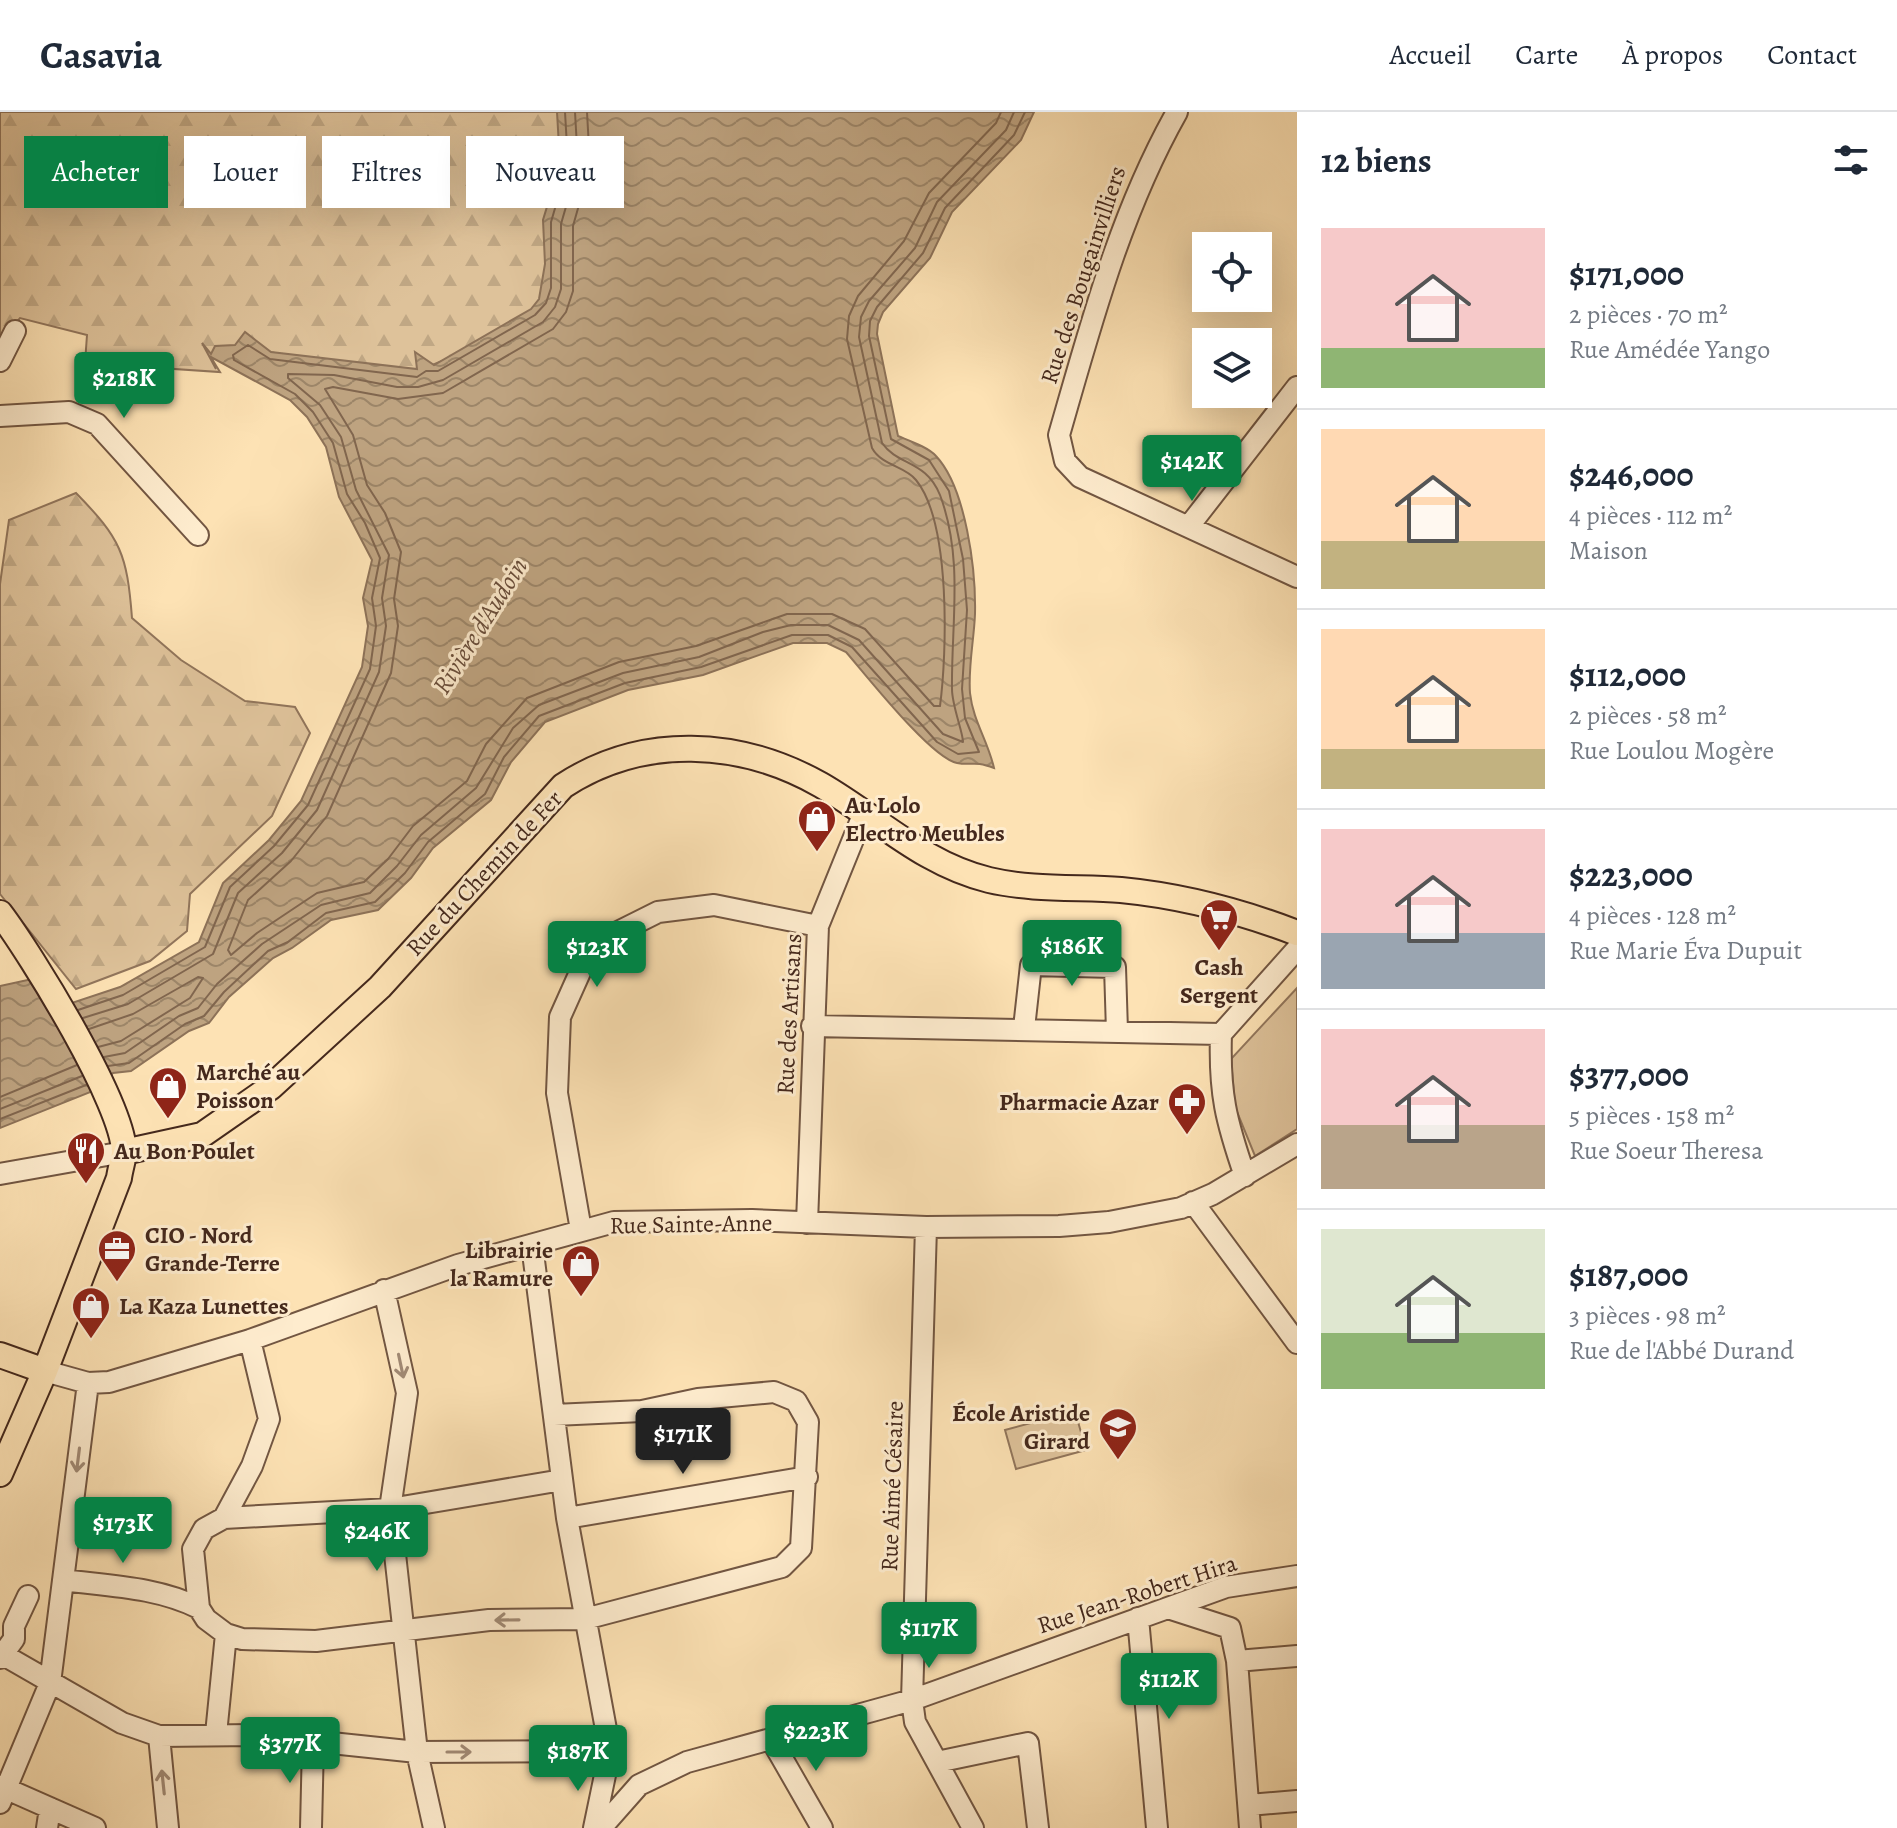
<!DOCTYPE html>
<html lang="fr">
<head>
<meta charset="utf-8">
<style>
  body { margin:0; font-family:Alegreya,serif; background:#f2f2f3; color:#1f2937; height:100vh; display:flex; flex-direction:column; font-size:30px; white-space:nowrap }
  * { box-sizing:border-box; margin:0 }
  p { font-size:26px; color:#747a83 }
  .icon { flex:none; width:44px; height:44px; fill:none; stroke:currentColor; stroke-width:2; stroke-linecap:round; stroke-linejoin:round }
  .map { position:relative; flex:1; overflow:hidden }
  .details { display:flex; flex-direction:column; background:#fff; width:600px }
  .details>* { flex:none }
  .hud { position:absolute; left:24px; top:24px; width:760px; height:72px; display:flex; gap:16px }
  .tools { position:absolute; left:1192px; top:120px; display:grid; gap:16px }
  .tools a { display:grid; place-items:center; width:80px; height:80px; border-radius:0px; background:#fff; box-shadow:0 8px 32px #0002; font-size:40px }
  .price { position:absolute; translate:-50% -68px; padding:0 18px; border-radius:8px; background:#0b8043; color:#fff; font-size:26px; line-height:52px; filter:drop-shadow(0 2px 4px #0008) }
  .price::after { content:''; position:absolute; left:50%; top:48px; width:24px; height:18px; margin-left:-12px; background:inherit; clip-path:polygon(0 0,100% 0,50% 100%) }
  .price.active { background:#222; color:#fff }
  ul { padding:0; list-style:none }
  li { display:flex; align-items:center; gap:24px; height:200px; padding:0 24px }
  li+li { border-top:2px solid #e0e1e3 }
  li span { display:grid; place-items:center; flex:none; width:224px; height:160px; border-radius:0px; color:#555 }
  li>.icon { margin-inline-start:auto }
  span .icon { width:96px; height:96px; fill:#fffc; stroke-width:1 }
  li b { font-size:34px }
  h2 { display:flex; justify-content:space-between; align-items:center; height:96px; padding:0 24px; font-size:34px }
  .chip { padding:0 28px; border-radius:0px; background:#fff; box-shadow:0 8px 32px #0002; font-size:28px; line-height:72px }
  .chip.active { background:#0b8043; color:#fff }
  header { display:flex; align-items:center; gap:48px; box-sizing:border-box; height:112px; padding:0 40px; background:#fff; border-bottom:2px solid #e0e1e3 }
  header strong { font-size:38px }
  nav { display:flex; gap:44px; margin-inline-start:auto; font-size:28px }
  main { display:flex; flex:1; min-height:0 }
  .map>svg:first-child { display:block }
</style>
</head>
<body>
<header>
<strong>Casavia</strong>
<nav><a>Accueil</a><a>Carte</a><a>À propos</a><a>Contact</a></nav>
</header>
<main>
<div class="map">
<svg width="1297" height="1716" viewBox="0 0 1297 1716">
  <defs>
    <pattern id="forest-firs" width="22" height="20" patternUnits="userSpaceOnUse" patternTransform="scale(2)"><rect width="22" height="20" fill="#dec29a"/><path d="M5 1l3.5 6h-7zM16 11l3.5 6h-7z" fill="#c0a784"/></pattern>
    <pattern id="water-waves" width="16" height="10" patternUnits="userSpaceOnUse" patternTransform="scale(2)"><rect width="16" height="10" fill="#bea380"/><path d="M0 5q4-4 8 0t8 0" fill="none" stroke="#9c8568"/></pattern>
  </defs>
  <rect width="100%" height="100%" fill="#fde2b4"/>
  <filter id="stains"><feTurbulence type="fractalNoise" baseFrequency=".0025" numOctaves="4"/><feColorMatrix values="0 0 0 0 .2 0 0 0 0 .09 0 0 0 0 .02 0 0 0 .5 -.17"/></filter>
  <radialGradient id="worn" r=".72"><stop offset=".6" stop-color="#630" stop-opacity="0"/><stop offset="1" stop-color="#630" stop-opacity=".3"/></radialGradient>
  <!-- forest -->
  <path fill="url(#forest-firs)" stroke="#91755b" stroke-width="2" d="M 0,0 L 568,0 L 553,188 L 508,222 L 425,256 L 379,266 L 254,236 L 212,247 L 220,260 L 85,251 L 87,223 L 20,206 L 0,229 Z
    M 76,381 C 121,427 127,442 132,506 L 181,548 L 245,589 L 295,595 L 310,621 L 272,704 L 190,782 L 187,819 L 150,849 L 76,877 L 0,782 L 0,472 L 9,408 Z"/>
  <!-- park -->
  <path fill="#dec29a" stroke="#91755b" stroke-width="2" d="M 1297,876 L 1297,1017 L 1255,1044 L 1235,995 L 1231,947 Z
    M 1075,1299 L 1086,1338 L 1016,1357 L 1005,1318 Z"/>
  <!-- water -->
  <path fill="url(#water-waves)" stroke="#8d7258" stroke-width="2" d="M 557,0 L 1034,0 L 1021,28 L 952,100 L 930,146 L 883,200 L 878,212 L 877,222 L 898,324 C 910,329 928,335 936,344 C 966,376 976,458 975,502 C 974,528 968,555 970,581 C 973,609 988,629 994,656 C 973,648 973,654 957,651 C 931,646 866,563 846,540 L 827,531 L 793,531 L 703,563 L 628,578 L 545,610 L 511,650 L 491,688 L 433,736 L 411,766 L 378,798 L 331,808 L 292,836 L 273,846 L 229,885 L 209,911 L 189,919 L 131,959 L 113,961 L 93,979 L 0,1016 L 0,874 L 32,867 L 72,891 L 120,875 L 199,830 L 223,771 L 269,728 L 301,689 L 362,555 L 368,514 L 363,486 L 372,448 L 339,385 L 326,335 L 307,305 L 290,288 L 211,245 L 216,257 L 202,231 L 211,242 L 215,234 L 235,233 L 245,220 L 271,240 L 417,257 L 415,240 L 434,253 L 531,197 L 539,187 L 545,152 L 543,108 L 560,52 Z"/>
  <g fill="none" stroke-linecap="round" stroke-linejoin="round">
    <!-- shore -->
    <path stroke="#81664e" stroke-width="2" d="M 587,0 L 590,54 L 573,114 L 573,179 L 566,200 L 553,217 L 443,281 L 398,287 L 333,275 L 325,277 L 353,323 L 367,373 L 385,401 L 401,440 L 394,487 L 398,514 L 391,561 L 327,704 L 291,749 L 248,788 L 228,838 L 231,843 L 257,821 L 317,781 L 364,770 L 388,747 L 413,714 L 467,669 L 486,632 L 527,586 L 619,550 L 696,534 L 787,502 L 832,502 L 865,517 L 934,594 L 940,594 C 947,541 951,411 916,368 C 905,354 882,354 872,336 L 847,227 L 849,204 L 858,184 L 904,129 L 929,81 L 996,11 L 1001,0
      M 78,898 L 123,883 L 205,835 L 230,775 L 274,734 L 308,693 L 370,557 L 376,514 L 372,486 L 380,446 L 365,411 L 347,382 L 333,331 L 313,300 L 295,282 L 234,248 L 233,243 L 248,233 L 270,247 L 417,265 L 426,259 L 438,259 L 535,203 L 546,191 L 551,176 L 551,110 L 568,52 L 565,0
      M 83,906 L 128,892 L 213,842 L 238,781 L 282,741 L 317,698 L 379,560 L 386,514 L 382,486 L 389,443 L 356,378 L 341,325 L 320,293 L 288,266 L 288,262 L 334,263 L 397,275 L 418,275 L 443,268 L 543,210 L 555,195 L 561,177 L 561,112 L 578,53 L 575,0
      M 89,917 L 133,902 L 198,865 L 203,866 L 190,886 L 121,929 L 98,935
      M 104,945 L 125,941 L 179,904 L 198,896 L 217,872 L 262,832 L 321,793 L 370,781 L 397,754 L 421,723 L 476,676 L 513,616 L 539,593 L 623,561 L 699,545 L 763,520 L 791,513 L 828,513 L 859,528 L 943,622 L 963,630 C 963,620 952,594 952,577 C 951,513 964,447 940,383 C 926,348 898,354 882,331 L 859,225 L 861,205 L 869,189 L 915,136 L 937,90 L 1006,18 L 1014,0
      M 108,954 L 129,951 L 185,912 L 204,904 L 224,880 L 268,839 L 288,830 L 326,801 L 375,790 L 405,761 L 428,730 L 485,682 L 504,645 L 539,604 L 625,571 L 701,555 L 792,523 L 828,523 L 852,535 L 937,630 L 958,642 L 979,640 L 965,606 L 962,577 L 967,498 L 963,447 L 949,379 L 929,348 L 891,327 L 869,224 L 870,209 L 877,195 L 923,141 L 945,96 L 1014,23 L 1025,0
      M 0,985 L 77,953
      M 0,997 L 82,964
      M 0,1007 L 86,973"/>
    <defs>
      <path id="minor" d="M 1177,0 C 1120,101 1091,212 1059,323 L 1065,349 L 1080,365 L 1297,465
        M 0,249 L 15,219
        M 0,304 L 69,300 L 97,312 L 198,423
        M 1189,414 L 1297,275
        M 812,914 L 1221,922 L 1297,837
        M 1024,916 L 1031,853 L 1115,855 L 1117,919
        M 1221,922 C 1219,981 1226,1009 1245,1064
        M 0,1062 L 124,1040
        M 1193,1090 L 1297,1231
        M 807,1111 L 818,814 L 863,703
        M 926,1115 L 912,1588 L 915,1610 L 973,1716
        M 581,1118 L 557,981 L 560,905 L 581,858 L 616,821 L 658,800 L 714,793 L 818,814
        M 532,1133 L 567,1406 L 610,1639 L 594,1716
        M 384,1178 L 407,1281 L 390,1397 L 417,1640 L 434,1716
        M 250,1228 L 269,1307 L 252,1354 L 224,1406 L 204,1417 L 193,1437 L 199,1496 L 206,1507 L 226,1522 L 242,1527 L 316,1529 L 489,1508 L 585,1507 L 782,1455 L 801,1436 L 808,1310 L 796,1289 L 774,1280 L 698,1287 L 642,1299 L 554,1303
        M 45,1259 L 88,1271 L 109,1270 L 250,1228 L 458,1153 L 614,1110 L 752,1108 L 926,1115 L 1059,1114 L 1109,1110 L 1181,1096 L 1213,1082 L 1297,1032
        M 224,1406 L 390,1397 L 562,1368
        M 567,1406 L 807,1365
        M 63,1468 C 109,1474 157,1475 199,1496
        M 1168,1496 L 1230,1516 L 1237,1549 L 1297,1544
        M 1138,1506 L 1157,1716
        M 0,1541 L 122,1611 L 159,1624 L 255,1623 L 417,1640 L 610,1639
        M 0,1546 L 14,1527 L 14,1514 L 28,1484
        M 1237,1549 L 1250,1716
        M 216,1622 L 226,1522
        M 159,1624 L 168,1716
        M 771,1627 L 822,1716
        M 937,1650 L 1028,1631 L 1038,1716
        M 0,1674 L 95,1716
        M 0,1691 L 50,1571 L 88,1271
        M 1249,1693 L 1297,1689
        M 47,1716 L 50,1696
        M 311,1716 L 313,1631
        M 601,1716 L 639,1673 L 687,1650 L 912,1588 L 1226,1475 L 1297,1464"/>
      <path id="major" d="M 0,801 C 31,842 125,994 124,1041 C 123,1049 120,1058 119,1066 L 45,1259 L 0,1362
        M 124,1040 L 202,1023 L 271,975 L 380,875 L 563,674 C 642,622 740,627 821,673 C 878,706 923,752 989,768 C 1031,778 1078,775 1121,778 C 1183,784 1240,799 1297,821
        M 0,1243 L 45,1259"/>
    </defs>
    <!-- minor casing -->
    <use href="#minor" stroke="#725642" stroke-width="24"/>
    <!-- major casing -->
    <use href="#major" stroke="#44281c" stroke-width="28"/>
    <!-- minor -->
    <use href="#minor" stroke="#feecce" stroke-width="20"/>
    <!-- major -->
    <use href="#major" stroke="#fde2b4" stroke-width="24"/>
  </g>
  <!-- one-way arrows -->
  <defs><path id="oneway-shaft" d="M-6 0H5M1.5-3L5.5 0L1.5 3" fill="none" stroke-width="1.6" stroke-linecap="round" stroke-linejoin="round" transform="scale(2)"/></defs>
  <g stroke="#a18a75">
    <use href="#oneway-shaft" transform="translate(401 1254) rotate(78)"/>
    <use href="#oneway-shaft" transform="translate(78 1348) rotate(97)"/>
    <use href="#oneway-shaft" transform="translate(507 1508) rotate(179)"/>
    <use href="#oneway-shaft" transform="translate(459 1640)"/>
    <use href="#oneway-shaft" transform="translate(163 1670) rotate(-96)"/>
  </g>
  <!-- icons -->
  <defs>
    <symbol id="shop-pin" viewBox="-11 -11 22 30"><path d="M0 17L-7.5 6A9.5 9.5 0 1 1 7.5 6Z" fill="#8f2418" stroke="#feecce"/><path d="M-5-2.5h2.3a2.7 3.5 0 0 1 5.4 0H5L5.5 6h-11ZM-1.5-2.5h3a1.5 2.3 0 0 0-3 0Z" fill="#fff"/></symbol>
    <symbol id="supermarket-pin" viewBox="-11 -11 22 30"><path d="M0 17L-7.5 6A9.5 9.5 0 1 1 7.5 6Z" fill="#8f2418" stroke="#feecce"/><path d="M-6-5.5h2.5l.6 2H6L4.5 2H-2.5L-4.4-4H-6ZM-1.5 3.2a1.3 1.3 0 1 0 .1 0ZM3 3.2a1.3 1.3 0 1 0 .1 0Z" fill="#fff"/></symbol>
    <symbol id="pharmacy-pin" viewBox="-11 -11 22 30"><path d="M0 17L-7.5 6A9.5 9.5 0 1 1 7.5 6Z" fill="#8f2418" stroke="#feecce"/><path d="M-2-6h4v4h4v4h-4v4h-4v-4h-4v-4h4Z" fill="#fff"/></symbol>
    <symbol id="restaurant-pin" viewBox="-11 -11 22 30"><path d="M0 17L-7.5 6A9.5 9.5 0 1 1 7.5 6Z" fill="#8f2418" stroke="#feecce"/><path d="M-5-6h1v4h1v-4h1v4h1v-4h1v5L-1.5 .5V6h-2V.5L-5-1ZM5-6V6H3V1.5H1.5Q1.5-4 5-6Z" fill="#fff"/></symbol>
    <symbol id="office-pin" viewBox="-11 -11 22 30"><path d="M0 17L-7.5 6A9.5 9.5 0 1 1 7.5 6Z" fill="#8f2418" stroke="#feecce"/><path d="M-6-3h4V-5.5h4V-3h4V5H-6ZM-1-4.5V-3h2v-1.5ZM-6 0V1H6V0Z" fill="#fff"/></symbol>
    <symbol id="school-pin" viewBox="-11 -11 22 30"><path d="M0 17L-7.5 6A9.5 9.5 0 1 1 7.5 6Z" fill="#8f2418" stroke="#feecce"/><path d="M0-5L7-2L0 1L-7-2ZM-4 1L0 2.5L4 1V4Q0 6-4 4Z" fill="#fff"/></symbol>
  </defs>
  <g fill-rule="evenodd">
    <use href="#shop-pin" x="795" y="685" width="44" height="60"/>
    <use href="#supermarket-pin" x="1197" y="784" width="44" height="60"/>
    <use href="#shop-pin" x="146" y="952" width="44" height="60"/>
    <use href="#pharmacy-pin" x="1165" y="968" width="44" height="60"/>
    <use href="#restaurant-pin" x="64" y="1017" width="44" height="60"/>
    <use href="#office-pin" x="95" y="1115" width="44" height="60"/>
    <use href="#shop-pin" x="559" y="1130" width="44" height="60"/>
    <use href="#shop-pin" x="69" y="1172" width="44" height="60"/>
    <use href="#school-pin" x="1096" y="1293" width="44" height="60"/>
  </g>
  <g text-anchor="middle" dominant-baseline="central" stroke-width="6" stroke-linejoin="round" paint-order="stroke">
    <!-- street labels -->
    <g font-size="24" fill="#44281c" stroke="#feecce">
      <text transform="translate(1083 163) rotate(-72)">Rue des Bougainvilliers</text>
      <text transform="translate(484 761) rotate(-47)">Rue du Chemin de Fer</text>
      <text transform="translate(789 902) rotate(-87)">Rue des Artisans</text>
      <text transform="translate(691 1112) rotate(-1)">Rue Sainte-Anne</text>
      <text transform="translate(892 1374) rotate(-88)">Rue Aimé Césaire</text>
      <text transform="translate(1137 1482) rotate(-18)">Rue Jean-Robert Hira</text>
    </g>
    <!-- poi labels -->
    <g font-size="24" font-weight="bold" fill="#44281c" stroke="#feecce" text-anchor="start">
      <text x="845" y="693">Au Lolo<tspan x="845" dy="28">Electro Meubles</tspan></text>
      <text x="1219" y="855" text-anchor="middle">Cash<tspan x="1219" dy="28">Sergent</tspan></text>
      <text x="196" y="960">Marché au<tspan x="196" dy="28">Poisson</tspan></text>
      <text x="1159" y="990" text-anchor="end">Pharmacie Azar</text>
      <text x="114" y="1039">Au Bon Poulet</text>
      <text x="145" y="1123">CIO - Nord<tspan x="145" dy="28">Grande-Terre</tspan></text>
      <text x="553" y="1138" text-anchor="end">Librairie<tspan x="553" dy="28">la Ramure</tspan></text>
      <text x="119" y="1194">La Kaza Lunettes</text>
      <text x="1090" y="1301" text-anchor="end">École Aristide<tspan x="1090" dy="28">Girard</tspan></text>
    </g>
    <!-- water labels -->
    <g font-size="26" font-style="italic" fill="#694d3a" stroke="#feecce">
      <text transform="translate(480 514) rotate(-58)">Rivière d'Audoin</text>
    </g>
  </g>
  <rect width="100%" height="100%" filter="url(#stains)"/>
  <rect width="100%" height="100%" fill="url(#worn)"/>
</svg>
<div class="tools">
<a><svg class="icon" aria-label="locate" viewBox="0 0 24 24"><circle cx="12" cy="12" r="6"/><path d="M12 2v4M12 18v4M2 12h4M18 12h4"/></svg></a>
<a><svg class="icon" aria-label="layers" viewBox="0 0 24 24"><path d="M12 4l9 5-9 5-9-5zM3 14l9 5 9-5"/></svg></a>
</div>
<b class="price" style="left:124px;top:308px">$218K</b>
<b class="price" style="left:1192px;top:391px">$142K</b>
<b class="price" style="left:1072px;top:876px">$186K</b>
<b class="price" style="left:597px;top:877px">$123K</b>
<b class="price active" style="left:683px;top:1364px">$171K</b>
<b class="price" style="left:123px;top:1453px">$173K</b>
<b class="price" style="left:377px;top:1461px">$246K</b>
<b class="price" style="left:929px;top:1558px">$117K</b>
<b class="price" style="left:1169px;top:1609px">$112K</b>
<b class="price" style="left:816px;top:1661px">$223K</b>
<b class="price" style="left:290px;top:1673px">$377K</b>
<b class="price" style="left:578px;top:1681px">$187K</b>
<div class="hud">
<a class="chip active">Acheter</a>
<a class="chip">Louer</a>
<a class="chip">Filtres</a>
<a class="chip">Nouveau</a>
</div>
</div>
<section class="details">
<h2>12 biens<svg class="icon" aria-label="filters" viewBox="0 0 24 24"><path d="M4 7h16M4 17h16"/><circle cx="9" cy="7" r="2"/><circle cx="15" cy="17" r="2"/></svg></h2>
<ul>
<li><span style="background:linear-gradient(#f6c9c9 75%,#8fb573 0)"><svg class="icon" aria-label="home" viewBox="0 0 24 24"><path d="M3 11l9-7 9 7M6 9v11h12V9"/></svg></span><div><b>$171,000</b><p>2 pièces · 70 m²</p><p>Rue Amédée Yango</p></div></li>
<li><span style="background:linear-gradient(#ffd9b3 70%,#c2b280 0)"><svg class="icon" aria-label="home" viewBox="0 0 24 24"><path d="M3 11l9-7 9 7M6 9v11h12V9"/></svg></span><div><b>$246,000</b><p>4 pièces · 112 m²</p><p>Maison</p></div></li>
<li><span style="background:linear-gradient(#ffd9b3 75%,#c2b280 0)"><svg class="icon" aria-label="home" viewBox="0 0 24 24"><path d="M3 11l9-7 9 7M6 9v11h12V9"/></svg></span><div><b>$112,000</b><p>2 pièces · 58 m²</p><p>Rue Loulou Mogère</p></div></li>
<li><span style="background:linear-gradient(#f6c9c9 65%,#9aa5b1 0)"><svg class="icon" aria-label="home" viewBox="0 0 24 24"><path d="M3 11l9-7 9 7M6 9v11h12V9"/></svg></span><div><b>$223,000</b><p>4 pièces · 128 m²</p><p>Rue Marie Éva Dupuit</p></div></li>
<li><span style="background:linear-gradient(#f6c9c9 60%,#b9a48a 0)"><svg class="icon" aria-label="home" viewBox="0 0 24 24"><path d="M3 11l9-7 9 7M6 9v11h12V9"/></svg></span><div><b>$377,000</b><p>5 pièces · 158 m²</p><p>Rue Soeur Theresa</p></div></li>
<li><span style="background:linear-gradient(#dfe7d0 65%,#8fb573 0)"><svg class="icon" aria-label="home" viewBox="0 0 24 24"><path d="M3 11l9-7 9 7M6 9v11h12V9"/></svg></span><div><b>$187,000</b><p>3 pièces · 98 m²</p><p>Rue de l'Abbé Durand</p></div></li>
</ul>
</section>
</main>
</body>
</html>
